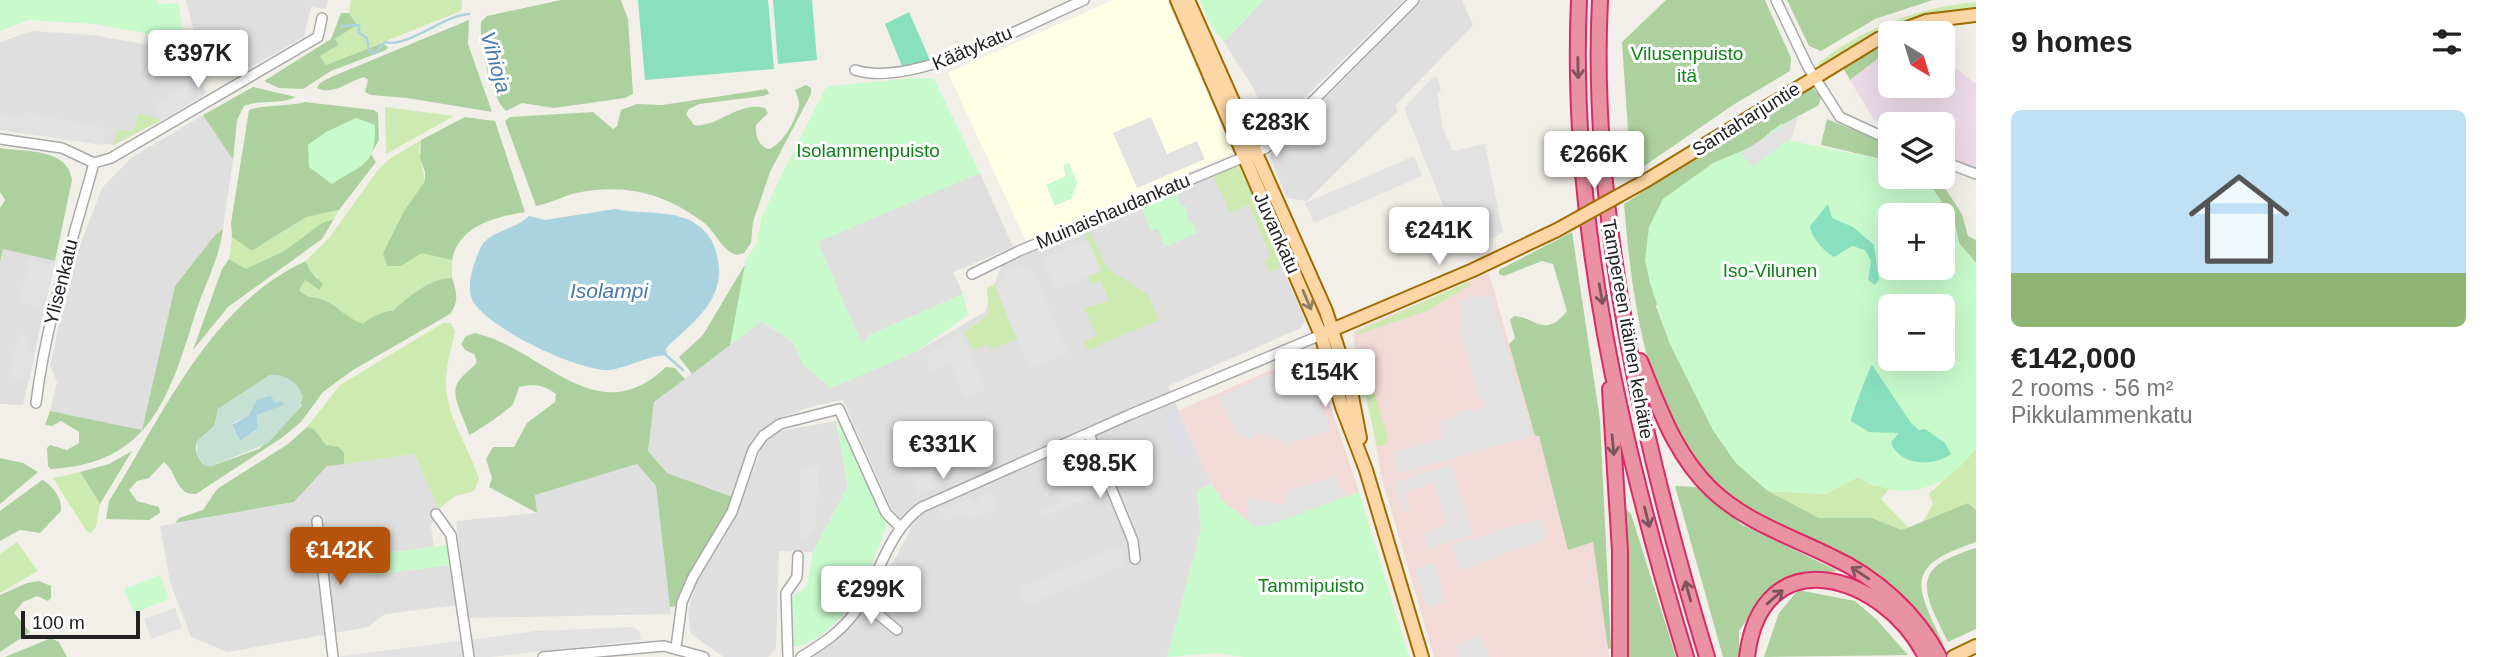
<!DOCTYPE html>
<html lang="en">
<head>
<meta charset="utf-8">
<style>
  body { margin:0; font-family:Arial,sans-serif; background:#f6f6f6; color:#222; height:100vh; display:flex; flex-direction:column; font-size:26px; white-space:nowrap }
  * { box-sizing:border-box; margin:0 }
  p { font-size:23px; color:#767676 }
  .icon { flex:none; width:38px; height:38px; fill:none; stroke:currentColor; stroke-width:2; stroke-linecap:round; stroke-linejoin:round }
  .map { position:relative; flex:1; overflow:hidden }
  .side { display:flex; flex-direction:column; background:#fff; width:525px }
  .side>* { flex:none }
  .needle { width:46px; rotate:142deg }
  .controls { position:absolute; left:1878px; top:21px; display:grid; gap:14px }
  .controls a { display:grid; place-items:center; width:77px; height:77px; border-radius:10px; background:#fff; box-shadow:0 7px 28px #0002; font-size:35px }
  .scale { position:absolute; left:21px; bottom:18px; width:119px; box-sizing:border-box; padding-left:7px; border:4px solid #222; border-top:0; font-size:19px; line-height:24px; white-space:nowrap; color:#222; -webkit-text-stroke:5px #fff; paint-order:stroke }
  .price { position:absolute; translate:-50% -60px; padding:0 16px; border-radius:7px; background:#fff; color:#222; font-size:23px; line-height:46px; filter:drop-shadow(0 2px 4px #0008) }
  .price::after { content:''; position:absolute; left:50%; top:42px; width:21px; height:16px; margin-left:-10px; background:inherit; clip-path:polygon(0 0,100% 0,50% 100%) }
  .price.current { background:#b45309; color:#fff }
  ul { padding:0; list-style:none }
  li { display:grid; align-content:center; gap:14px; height:371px; padding:0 35px }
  li span { display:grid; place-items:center; height:217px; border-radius:10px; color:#555 }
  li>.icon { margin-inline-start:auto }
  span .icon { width:126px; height:126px; fill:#fffc; stroke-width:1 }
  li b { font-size:30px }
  h2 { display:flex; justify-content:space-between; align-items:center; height:84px; padding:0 35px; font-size:30px }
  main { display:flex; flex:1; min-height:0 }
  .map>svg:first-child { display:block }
</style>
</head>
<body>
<main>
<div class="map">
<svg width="1976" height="657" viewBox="0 0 1976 657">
  <rect width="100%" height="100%" fill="#f2efe9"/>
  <!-- residential -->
  <path fill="#e0dfdf" d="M 186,0 L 328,0 L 326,9 L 311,7 L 304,37 L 245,70 L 197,45 Z
    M 1264,0 L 1404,0 L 1272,129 L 1254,89 L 1224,42 Z
    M 1422,0 L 1462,0 L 1473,25 L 1395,106 L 1398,111 L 1307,201 L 1287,198 L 1269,156 Z
    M 32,31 L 93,35 L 187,52 L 206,94 L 115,145 L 0,130 L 0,42 Z
    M 203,115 L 233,160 L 223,229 L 215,235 L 175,286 L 142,431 L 50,411 L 57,382 L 50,366 L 72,266 L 102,188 L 131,158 Z
    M 1238,163 L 1305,321 L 1301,328 L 1168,386 L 1211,484 L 1197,491 L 1201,529 L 1167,657 L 813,657 L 841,636 L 874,598 L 911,529 L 892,510 L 843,400 L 816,405 L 780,418 L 766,426 L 749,450 L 733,497 L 667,473 L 648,451 L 654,402 L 761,321 L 793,342 L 803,365 L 916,352 L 985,312 L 1001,266 Z
    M 980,173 L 1013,247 L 953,272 L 963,294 L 869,335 L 862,345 L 817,241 Z
    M 3,249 L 55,261 L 23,405 L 0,404 L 0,262 Z
    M 836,421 L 848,486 L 813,552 L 779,551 L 776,648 L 768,657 L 724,657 L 691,634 L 688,612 L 697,579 L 728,531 L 765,440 L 775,432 Z
    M 414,454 L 439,509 L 431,526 L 434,547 L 367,555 L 369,575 L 452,565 L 457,605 L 385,614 L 368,627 L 228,652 L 191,637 L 170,582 L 160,526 L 294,502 L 327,466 Z
    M 637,464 L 656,486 L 671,614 L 468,618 L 456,521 L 537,513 L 535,495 Z"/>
  <!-- commercial -->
  <path fill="#f2dad9" d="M 1489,273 L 1535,436 L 1539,436 L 1568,550 L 1593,541 L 1609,657 L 1434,657 L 1381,475 L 1370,408 L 1355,355 L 1354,331 Z
    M 1299,358 L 1318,367 L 1359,492 L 1271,524 L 1253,526 L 1223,501 L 1211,484 L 1179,410 Z"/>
  <!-- industrial -->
  <path fill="#ebdbe8" d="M 1890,49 L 1890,86 L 1942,86 L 1943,59 L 1976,84 L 1976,169 L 1943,153 L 1942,124 L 1890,124 L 1890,129 L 1875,121 L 1850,80 Z"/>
  <!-- education -->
  <path fill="#ffffe5" d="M 1113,0 L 1167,0 L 1233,153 L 1026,241 L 948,73 Z"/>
  <!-- grass -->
  <path fill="#cdebb0" d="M 351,0 L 462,0 L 461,11 L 326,65 L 320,56 L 338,46 L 335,39 L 357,25 L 349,13 Z
    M 1976,2 L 1976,10 C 1918,11 1872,36 1824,64 L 1816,65 C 1859,29 1920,7 1976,2 Z
    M 385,107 L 454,116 L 386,154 Z
    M 139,113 L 162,120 L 113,145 L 118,130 L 133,131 Z
    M 421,140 L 419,151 L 425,181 L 404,211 L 390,241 L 387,266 C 403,269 406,259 418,254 C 428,250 443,257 452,260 L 452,278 C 431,277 407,297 393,311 C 385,310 368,318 363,324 C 347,319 338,305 324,300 C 314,296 307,299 298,290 L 305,280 L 318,290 L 318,277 L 310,271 L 306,261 L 329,238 L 378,170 L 388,160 Z
    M 1235,164 L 1239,165 L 1282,262 L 1279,268 L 1269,272 L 1264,261 L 1271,257 L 1249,205 L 1230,213 L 1214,177 L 1214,174 Z
    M 339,210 L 334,219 L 322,223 L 284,251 L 246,270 L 229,259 L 232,237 L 253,251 L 306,217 Z
    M 1088,228 L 1107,268 L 1148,295 L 1159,320 L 1088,350 L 1084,342 L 1097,336 L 1084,308 L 1109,301 L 1101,281 L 1091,284 L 1088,276 L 1100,271 L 1083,230 Z
    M 1469,281 L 1469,285 L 1429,310 L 1360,334 L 1354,333 Z
    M 994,284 L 1017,339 L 990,350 L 988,344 L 973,350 L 965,332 L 989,314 L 987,288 Z
    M 443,323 L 451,323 L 455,331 C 452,348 445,368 446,385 C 447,418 469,448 479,478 L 474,491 L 455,496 L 439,509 L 414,454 L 344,464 L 344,453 L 326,445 L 314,429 L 307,427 L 340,385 Z
    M 1357,354 L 1364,376 L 1369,376 L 1387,435 L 1388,443 L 1377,447 Z
    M 1976,449 L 1976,510 L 1968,503 L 1923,522 L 1933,503 L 1929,494 Z
    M 80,472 L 100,504 L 96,527 L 91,533 L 87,532 L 53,478 Z
    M 1858,477 L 1872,485 L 1890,488 L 1881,499 L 1909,528 L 1902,530 L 1872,518 L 1819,518 L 1768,491 L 1825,494 Z
    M 17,542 L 38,571 L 0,593 L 0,554 Z"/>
  <!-- forest -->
  <path fill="#add19e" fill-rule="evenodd" d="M 561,0 L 621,0 L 628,19 L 633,94 L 625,98 L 554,108 L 522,103 L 506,111 C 490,96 479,44 481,22 L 487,16 Z
    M 1666,0 L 1765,0 L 1791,58 L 1790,71 L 1733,105 L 1631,175 L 1622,42 Z
    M 1787,0 L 1933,0 L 1875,19 L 1821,51 L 1809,46 Z
    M 341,13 L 349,13 L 357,25 L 335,39 L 339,45 L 320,56 L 326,65 L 382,43 L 388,47 L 386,50 L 331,71 L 303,89 L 279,88 L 264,81 L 331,39 Z
    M 469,20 L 468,44 L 492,112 L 407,98 L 371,95 L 365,92 L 368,80 L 364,77 C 349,81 333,96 317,88 L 320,83 L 331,77 Z
    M 1890,39 L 1890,49 L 1850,80 L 1842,66 Z
    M 1809,84 L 1821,96 L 1819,105 L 1771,131 L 1656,306 L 1670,344 L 1713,430 L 1736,463 L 1768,491 L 1819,518 L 1872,518 L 1902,530 L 1968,503 L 1976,510 L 1976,542 C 1905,566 1914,583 1943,643 L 1941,645 C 1930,634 1923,617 1910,608 C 1858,568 1793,547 1741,508 C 1649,438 1633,312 1624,204 Z
    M 806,85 L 811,88 L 811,94 L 770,172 L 753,222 L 751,243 L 744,253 L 737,255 C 722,251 715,231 703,222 C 664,193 625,183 576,193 C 563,196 549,204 536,206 L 505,121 L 510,117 L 593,112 L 613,129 L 617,126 L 621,110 L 637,104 L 662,105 L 767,89 L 769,94 L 763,96 L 699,104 L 689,109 L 686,114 L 694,125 C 716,129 738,101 765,108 L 768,113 L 756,125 C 755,135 759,148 770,149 C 784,142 795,121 799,106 C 800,100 796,95 795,90 Z
    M 253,87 L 296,97 C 280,105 261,99 244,106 L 237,120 L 233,160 L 203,115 Z
    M 305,102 L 374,110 L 378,113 L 379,140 L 371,154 L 376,162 L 339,210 L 306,217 L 252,251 L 232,237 L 231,223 L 249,110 C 267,104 286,107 305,102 Z
    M 465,117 L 495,121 L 525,212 C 494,217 459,226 452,260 L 422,253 L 401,266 L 387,266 L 383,253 L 404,211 L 425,181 L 425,172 L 420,158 L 421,140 Z
    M 1827,119 L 1890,145 L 1890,161 L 1821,145 Z
    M 0,148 C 26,152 68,148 72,180 L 55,261 L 3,249 L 0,262 L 0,208 L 5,200 L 0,192 Z
    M 1943,169 L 1948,172 L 1945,188 L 1962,214 L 1968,236 L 1976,240 L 1976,263 L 1959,243 L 1954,221 L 1925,177 L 1942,177 Z
    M 334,219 L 322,239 L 228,307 L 193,350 L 222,269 L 229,259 L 246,269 L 284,251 L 322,223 Z
    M 223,229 C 219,260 204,286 195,315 C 169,397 150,464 51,469 L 48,466 L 47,448 L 50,445 L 67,450 L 79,443 L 79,432 L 61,421 L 52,426 L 45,425 L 50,411 L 142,430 L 175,286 L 215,235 Z
    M 1572,232 L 1600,420 L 1611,648 L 1608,649 L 1593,542 L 1568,550 L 1539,436 L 1535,436 L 1509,344 L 1515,338 L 1510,320 L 1514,316 C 1536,317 1545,339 1567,311 L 1553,264 L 1542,261 L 1504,276 L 1499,274 L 1499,270 Z
    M 306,261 L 310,271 L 323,284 L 319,290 L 305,280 L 299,290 C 307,299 314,296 324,300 C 338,306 348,319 363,324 C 368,318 385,310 393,311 C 407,297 432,277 452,278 C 457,292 459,302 450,314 L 353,370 L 323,392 L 301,422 L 283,437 L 196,494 C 176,496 177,472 164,462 L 149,478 L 137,481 L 129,490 L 137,501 L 159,507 L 160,513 L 149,520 L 106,519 L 109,501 C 163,416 209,305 306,261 ZM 270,375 L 302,405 L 299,409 L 259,449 L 212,466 L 203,465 C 187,441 200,441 214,426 C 218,422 217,414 218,409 Z
    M 744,266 L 750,266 L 730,345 L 692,374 L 679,357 L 703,335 Z
    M 475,333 C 543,348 596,434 666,367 L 675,368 L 685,379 L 654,402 L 648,451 L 667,473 L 733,497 L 676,606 L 670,607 L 656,486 L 637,464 L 535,495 L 537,513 L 489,487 L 492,478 L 486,459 L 493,447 L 514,447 L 527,423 L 555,402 L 556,394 C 543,384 533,384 519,387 C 517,393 515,400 513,404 C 511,408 474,434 469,435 C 466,421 449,396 458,382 C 463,374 472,369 477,362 L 474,354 L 465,350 L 461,344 L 466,336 Z
    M 307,427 L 314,429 L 326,445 L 339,447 L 344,453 L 344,464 L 327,466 L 294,502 L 175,523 L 179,518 L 203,510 L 217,489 L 288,444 Z
    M 132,451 L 100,504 L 80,472 L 109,464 Z
    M 0,458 L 23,463 L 38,472 L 0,504 Z
    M 42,480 C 52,484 63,500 61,511 L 40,533 L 20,530 L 0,541 L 0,511 Z
    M 1675,486 L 1698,487 L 1741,524 L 1838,571 L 1796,576 L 1763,596 L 1739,631 L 1739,657 L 1723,657 Z
    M 1626,509 L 1631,514 L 1676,657 L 1629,657 Z
    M 1976,548 L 1976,629 L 1948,642 C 1921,588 1910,568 1976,548 Z
    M 39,581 L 51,586 L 51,598 L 48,601 L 37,596 L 23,602 L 14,613 L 30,632 L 0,652 L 0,595 L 27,583 Z
    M 1798,590 L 1855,601 L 1877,620 L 1908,655 L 1764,657 L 1779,613 Z
    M 51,638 L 59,642 L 67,657 L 5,657 Z"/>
  <!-- wetland -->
  <path fill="#c6e0d4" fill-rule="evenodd" d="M 270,375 C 285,373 299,383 303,397 L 299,409 L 268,443 L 212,466 L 203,465 L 197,454 L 197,441 L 214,426 L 218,409 ZM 269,395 L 276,403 L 281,400 L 283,405 L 257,415 L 255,431 L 240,441 L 232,426 C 236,419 239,421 246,417 C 257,411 252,400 269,395 Z"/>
  <!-- park -->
  <path fill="#c8facc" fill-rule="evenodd" d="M 0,0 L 156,0 L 159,4 L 178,3 L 185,41 L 95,24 L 29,20 L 0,31 Z
    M 1200,0 L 1264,0 L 1224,42 L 1210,25 Z
    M 914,78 L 934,79 L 980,173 L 818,242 L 862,345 L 869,335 L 963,294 L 968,315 L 916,352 L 831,388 L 803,365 L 793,342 L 762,321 L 730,345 L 746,259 L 756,245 L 762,217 L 775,188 L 825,89 L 830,86 Z
    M 356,118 L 375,125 C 376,166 364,163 332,184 L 309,167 L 308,145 L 326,132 Z
    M 1782,123 L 1791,141 L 1890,161 L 1890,177 L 1925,177 L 1954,221 L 1959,243 L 1976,263 L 1976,449 C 1944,489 1906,504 1858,477 L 1825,494 L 1768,491 L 1736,463 L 1713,430 L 1670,344 L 1650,283 L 1645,260 L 1649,227 L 1663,199 L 1713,163 L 1753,146 ZM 1890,215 L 1942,215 L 1942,268 L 1890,268 ZM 1890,306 L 1942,306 L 1942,359 L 1890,359 Z
    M 1069,163 L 1077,183 L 1072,198 L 1055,206 L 1046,185 L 1066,176 L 1063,165 Z
    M 1180,188 L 1182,193 L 1177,196 L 1181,207 L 1185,205 L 1189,222 L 1192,221 L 1197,233 L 1165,247 L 1157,228 L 1151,231 L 1141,205 Z
    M 841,420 L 880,513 L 888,521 C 872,566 848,635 795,647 L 791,643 L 792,597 L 807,586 L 813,552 L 848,486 L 836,421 Z
    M 1211,484 L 1223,501 L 1254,526 L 1271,524 L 1359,492 L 1409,657 L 1244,657 L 1218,653 L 1167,657 L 1201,529 L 1197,491 Z
    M 449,545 L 452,565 L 369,575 L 366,555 Z
    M 160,575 L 169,599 L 134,613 L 124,589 Z"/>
  <!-- pitch -->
  <path fill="#88e0be" d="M 638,0 L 768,0 L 774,69 L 645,80 Z
    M 773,0 L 812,0 L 817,60 L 778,64 Z
    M 909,12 L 930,60 L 902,66 L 885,24 Z
    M 1828,204 L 1832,218 L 1853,227 L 1874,245 L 1879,280 L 1875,285 L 1868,280 L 1871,261 L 1865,250 L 1852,246 L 1834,257 C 1824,251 1811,237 1810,226 Z
    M 1872,365 L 1911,423 L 1919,430 L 1925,429 L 1945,443 L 1951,454 C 1933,467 1899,466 1891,442 L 1899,433 L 1869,432 L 1851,421 C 1851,417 1869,368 1872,365 Z"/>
  <!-- parking -->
  <path fill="#e2e2e2" d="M 1434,76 L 1438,78 L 1441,91 L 1437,93 L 1443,129 L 1453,151 L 1485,144 L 1503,233 L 1470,249 L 1460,247 L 1404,108 Z
    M 198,79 L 206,94 L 162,120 L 154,105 Z
    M 23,112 L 106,128 L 102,145 L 0,130 L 0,113 L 22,118 Z
    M 1799,115 L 1792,137 L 1752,167 L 1741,153 Z
    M 1151,117 L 1167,154 L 1197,141 L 1205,159 L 1137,188 L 1113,133 Z
    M 1414,156 L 1422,176 L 1314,223 L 1305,203 Z
    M 1088,240 L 1101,271 L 1056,290 L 1043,259 Z
    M 29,259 L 53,265 L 42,307 L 19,302 Z
    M 1022,265 L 1034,272 L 1068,353 L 1030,368 L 996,288 L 1005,272 Z
    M 1473,294 L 1477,298 L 1491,294 L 1533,436 L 1399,473 L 1393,452 L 1443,437 L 1439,421 L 1458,417 L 1457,412 L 1473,408 L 1475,412 L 1486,406 L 1484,398 L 1480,399 L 1460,332 L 1463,311 L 1460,303 Z
    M 962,333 L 985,389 L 964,397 L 950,364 L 931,371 L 926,356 Z
    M 19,334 L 30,336 L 26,352 L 35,354 L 29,381 L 8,376 Z
    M 1291,366 L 1312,372 L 1330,430 L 1283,446 L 1281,439 L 1254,433 L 1253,439 L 1238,436 L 1218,396 Z
    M 949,459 L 957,479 L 918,495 L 910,476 Z
    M 1093,464 L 1105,490 L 1041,518 L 1038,511 L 1060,502 L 1050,480 Z
    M 1451,465 L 1473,534 L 1428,549 L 1423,533 L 1447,525 L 1434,483 L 1404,492 L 1410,511 L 1404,513 L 1395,482 Z
    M 801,466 L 818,467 L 816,528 L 805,538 L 800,538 Z
    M 1337,476 L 1344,497 L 1271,524 L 1253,526 L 1247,521 L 1247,498 L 1285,505 L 1288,490 Z
    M 991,490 L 999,509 L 987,514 L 983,511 L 984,514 L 969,520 L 961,515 L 946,522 L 941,511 L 954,505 L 957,510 L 957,504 L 970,499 L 973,504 L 980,501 L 978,495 Z
    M 1541,518 L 1546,538 L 1459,571 L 1452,545 Z
    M 1120,545 L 1126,558 L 1121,560 L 1123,565 L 1027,606 L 1019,588 Z
    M 1434,563 L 1446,602 L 1426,607 L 1415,569 Z
    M 175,608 L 182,628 L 151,639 L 144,619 Z
    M 632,627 L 639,630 L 641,640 L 490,657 L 336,657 L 536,631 Z
    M 1480,635 L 1490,657 L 1456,657 L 1459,655 L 1455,646 Z"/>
  <!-- plaza -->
  <path fill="#dddde8" d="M 1175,410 L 1192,452 L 1181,457 L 1164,415 Z"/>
  <!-- water -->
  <path fill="#aad3df" d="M 615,209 C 638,214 661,210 684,218 C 697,222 710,234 714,246 C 732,295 698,318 666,348 L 667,356 C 655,352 624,370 606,370 C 573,368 492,330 474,303 C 464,287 474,263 481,247 C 489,231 517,229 529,216 L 545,220 Z
    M 270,395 L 276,403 L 281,400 L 284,405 L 257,415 L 257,429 L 240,441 L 232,425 L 249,415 L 257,400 Z"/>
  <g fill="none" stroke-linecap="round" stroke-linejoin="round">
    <!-- stream -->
    <path stroke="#aad3df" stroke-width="2.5" d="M 341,26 L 359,25 L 359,33 L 367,38 L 369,50 L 374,54 L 385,42 C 408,48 444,15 469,14
      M 667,356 L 683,370"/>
    <defs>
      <path id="minor" d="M 1776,0 L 1808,67 L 1840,117 L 1890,140
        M 855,70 C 913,89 1028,24 1084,0
        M 0,139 L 62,148 L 94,163 L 111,158 L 318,37 L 322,18
        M 1942,161 L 1976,174
        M 972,274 L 1019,251 L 1266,148 L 1414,0
        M 36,403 C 46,321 72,243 94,163
        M 1089,434 L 1133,541 L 1135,559
        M 436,514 L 451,535 L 469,657
        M 317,521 L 333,657
        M 862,601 L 897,630
        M 676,647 L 682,602 L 693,577 L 732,512 L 753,450 L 763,436 L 780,424 L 839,409 L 886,513 L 900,527
        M 543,657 L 664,646 L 704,657
        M 788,657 L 786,593 L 797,577 L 798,556
        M 801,657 C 822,644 841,632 855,612 C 879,579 887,531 922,507 L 1129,415 L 1321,335"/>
      <path id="major" d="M 1177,0 L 1321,335 L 1342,407 L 1366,470 L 1422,657
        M 1188,0 L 1326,311 L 1350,386 L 1360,438
        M 1647,180 L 1878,39 L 1926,21 L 1976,15
        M 1327,332 L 1473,270 L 1557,230
        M 1953,657 L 1976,646"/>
      <path id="highway" d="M 1579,0 C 1569,222 1622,446 1686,657
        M 1600,0 C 1589,214 1645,453 1707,657
        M 1640,361 C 1659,407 1675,455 1712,490 C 1747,523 1790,536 1832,557 C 1876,577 1917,614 1939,657
        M 1610,389 L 1620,551 L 1620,657
        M 1747,657 C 1761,536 1885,574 1926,657"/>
    </defs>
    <!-- minor casing -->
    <use href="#minor" stroke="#a9a9a9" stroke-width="12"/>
    <!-- major casing -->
    <use href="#major" stroke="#a06b00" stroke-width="16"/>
    <!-- highway casing -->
    <use href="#highway" stroke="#dc2a67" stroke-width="18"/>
    <!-- minor -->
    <use href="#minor" stroke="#fff" stroke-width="9"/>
    <!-- major -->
    <use href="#major" stroke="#fcd6a4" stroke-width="12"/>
    <!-- highway -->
    <use href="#highway" stroke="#e892a2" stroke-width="14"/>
    <defs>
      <path id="major-bridge" d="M 1557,230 L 1647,180"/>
    </defs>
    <!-- major-bridge casing -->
    <use href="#major-bridge" stroke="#a06b00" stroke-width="16" stroke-linecap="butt"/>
    <!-- major-bridge -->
    <use href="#major-bridge" stroke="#fcd6a4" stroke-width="12"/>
  </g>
  <!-- one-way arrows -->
  <defs><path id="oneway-shaft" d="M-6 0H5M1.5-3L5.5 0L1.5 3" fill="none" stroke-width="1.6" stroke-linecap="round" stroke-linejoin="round" transform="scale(1.75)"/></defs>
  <g stroke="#7b545c">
    <use href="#oneway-shaft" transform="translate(1578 68) rotate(89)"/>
    <use href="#oneway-shaft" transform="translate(1601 294) rotate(80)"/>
    <use href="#oneway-shaft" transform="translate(1613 445) rotate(85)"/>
    <use href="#oneway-shaft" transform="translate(1647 517) rotate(76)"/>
    <use href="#oneway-shaft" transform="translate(1860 573) rotate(-146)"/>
    <use href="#oneway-shaft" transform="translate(1688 591) rotate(-105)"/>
    <use href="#oneway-shaft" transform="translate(1775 597) rotate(-41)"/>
  </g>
  <use stroke="#8f7c63" href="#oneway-shaft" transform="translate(1307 300) rotate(67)"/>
  <g text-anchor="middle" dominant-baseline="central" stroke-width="6" stroke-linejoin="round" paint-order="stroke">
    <!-- street labels -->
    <g font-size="19" fill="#222" stroke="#fff">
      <text transform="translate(972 48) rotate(-23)">Käätykatu</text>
      <text transform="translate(1746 119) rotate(-32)">Santaharjuntie</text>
      <text transform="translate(1113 211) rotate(-23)">Muinaishaudankatu</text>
      <text transform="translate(1277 233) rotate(66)">Juvankatu</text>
      <text transform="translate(61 282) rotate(-76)">Ylisenkatu</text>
      <text transform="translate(1628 329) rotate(80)">Tampereen itäinen kehätie</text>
    </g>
    <!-- park labels -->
    <g font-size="19" fill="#0c8416" stroke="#fff">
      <text x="1687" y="53">Vilusenpuisto<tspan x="1687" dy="22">itä</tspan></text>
      <text x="868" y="150">Isolammenpuisto</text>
      <text x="1770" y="270">Iso-Vilunen</text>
      <text x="1311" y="585">Tammipuisto</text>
    </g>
    <!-- water labels -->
    <g font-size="21" font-style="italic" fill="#4a7aab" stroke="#fff">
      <text transform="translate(496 62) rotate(74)">Vihioja</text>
      <text x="609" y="290">Isolampi</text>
    </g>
  </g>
</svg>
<div class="controls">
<a><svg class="needle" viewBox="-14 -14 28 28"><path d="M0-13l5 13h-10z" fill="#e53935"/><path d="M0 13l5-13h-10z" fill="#767676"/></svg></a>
<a><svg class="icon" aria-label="layers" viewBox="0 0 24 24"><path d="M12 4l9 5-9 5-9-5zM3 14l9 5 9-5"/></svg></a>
<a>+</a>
<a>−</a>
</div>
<div class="scale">100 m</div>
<b class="price" style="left:198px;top:90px">€397K</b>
<b class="price" style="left:1276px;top:159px">€283K</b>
<b class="price" style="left:1594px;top:191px">€266K</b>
<b class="price" style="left:1439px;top:267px">€241K</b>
<b class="price" style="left:1325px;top:409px">€154K</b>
<b class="price" style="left:943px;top:481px">€331K</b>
<b class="price" style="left:1100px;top:500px">€98.5K</b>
<b class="price current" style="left:340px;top:587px">€142K</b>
<b class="price" style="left:871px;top:626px">€299K</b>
</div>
<section class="side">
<h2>9 homes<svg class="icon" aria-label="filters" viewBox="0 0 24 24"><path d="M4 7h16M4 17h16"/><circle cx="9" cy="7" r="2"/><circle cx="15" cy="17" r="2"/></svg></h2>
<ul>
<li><span style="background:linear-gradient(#bfe0f5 75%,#8fb573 0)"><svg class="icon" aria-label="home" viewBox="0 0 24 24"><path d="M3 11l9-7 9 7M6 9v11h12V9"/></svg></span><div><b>€142,000</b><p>2 rooms · 56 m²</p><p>Pikkulammenkatu</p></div></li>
</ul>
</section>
</main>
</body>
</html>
